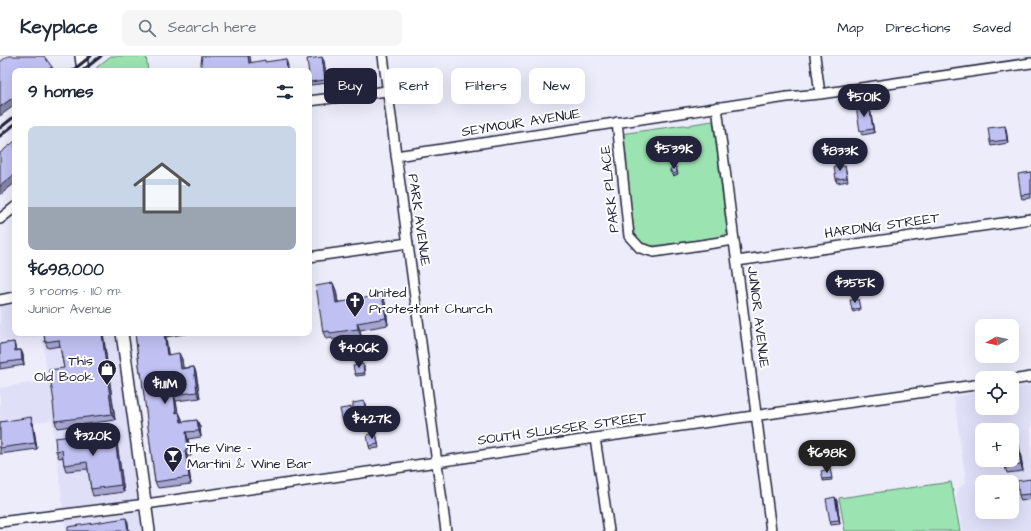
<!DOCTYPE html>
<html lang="en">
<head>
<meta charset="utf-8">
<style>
  body { margin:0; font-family:"Architects Daughter",sans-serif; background:#f6f6f7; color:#1f2937; height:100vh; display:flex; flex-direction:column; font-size:15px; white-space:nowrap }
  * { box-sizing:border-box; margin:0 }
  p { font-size:13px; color:#747a83 }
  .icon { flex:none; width:22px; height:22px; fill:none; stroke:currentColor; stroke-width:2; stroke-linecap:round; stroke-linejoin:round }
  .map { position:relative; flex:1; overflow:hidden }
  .details { position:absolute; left:12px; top:12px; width:300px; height:268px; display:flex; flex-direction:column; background:#fff; border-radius:8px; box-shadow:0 4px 16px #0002 }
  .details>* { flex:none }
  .top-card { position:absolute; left:324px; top:12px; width:380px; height:36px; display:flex; gap:8px }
  .needle { width:26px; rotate:262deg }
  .buttons { position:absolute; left:975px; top:263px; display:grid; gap:8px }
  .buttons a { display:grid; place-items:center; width:44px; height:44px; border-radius:8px; background:#fff; box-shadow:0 4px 16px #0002; font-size:20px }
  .price { position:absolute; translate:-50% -34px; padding:0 9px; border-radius:14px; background:#22223b; color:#fff; font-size:13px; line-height:26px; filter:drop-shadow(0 1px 2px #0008) }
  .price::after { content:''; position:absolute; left:50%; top:24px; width:12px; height:9px; margin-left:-6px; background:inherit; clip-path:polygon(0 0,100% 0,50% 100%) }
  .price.selected { background:#222; color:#fff }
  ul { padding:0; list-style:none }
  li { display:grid; align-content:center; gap:8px; height:212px; padding:0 16px }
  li+li { border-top:1px solid #e0e1e3 }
  li span { display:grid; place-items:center; height:124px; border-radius:8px; color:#555 }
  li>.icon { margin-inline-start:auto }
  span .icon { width:72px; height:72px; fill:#fffc; stroke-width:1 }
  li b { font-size:17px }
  h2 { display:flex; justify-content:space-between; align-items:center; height:48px; padding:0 16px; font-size:17px }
  .tag { padding:0 14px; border-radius:8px; background:#fff; box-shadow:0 4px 16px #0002; font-size:14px; line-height:36px }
  .tag.selected { background:#22223b; color:#fff }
  header { display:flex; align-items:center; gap:24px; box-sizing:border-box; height:56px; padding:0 20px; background:#fff; border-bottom:1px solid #e0e1e3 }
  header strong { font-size:19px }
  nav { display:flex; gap:22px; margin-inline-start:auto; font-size:14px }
  .search { width:280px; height:36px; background:#f6f6f7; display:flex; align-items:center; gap:10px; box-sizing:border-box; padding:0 14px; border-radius:8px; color:#747a83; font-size:15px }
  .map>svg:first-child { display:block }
</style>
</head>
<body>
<header>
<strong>Keyplace</strong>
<div class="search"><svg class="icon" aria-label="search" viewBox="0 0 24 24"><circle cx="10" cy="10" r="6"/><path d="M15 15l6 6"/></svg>Search here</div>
<nav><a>Map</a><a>Directions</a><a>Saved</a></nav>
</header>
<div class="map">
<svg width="1031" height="475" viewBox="0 0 1031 475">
  <rect width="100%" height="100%" fill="#ececfb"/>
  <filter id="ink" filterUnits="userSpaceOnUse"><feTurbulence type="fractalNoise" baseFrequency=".025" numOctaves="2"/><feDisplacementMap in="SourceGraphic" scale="8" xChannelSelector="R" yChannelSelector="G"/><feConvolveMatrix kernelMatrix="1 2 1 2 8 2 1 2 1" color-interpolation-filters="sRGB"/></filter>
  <g filter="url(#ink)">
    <!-- built -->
    <path fill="#dfdff8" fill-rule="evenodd" d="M 15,248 L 15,277 L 115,277 L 142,475 L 66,475 L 52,364 L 0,372 L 0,332 L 48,324 L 42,280 L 0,286 L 0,250 Z
      M 1031,329 L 1031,475 L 963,475 L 956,442 L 958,433 L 966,426 L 954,341 L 982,336 L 982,352 L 1012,352 L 1012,332 ZM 982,374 L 1012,374 L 1012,404 L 982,404 ZM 982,426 L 1012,426 L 1012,456 L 982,456 Z"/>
    <!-- green -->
    <path fill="#9be3b0" stroke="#5e8276" d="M 111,0 L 146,0 L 148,15 L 97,15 L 97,11 Z
      M 713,65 L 727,174 L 726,178 L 720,181 L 654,190 C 643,189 637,185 634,174 L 620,78 L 684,69 L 688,70 L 693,68 Z
      M 951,426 L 960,475 L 845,475 L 839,442 Z"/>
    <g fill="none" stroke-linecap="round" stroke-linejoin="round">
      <defs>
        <path id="minor" d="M 383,0 L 446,475
          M 815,0 L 820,38
          M 309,45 L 387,35
          M 717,51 L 771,475
          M 617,66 L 629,180 L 640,192 L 654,196 L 734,184
          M 396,100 L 787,41 L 820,38 L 1031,7
          M 0,163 L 15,151
          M 309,201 L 408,187
          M 737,205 L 1031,163
          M 0,244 L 15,241
          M 1012,324 L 1031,321
          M 595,382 L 609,475
          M 0,466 L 146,448 L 437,406 L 595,382 L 982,328"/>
        <path id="tertiary" d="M 81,0 L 83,15
          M 122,277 L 149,475"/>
      </defs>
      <!-- minor casing -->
      <use href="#minor" stroke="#22223b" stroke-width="12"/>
      <!-- tertiary casing -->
      <use href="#tertiary" stroke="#22223b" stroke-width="14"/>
      <!-- minor -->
      <use href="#minor" stroke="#fff" stroke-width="9"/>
      <!-- tertiary -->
      <use href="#tertiary" stroke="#fff" stroke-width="11"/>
      <!-- rail -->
      <path stroke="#22223b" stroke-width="3" d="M 72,15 L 91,0
        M 82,15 L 101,0
        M 0,72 L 15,60
        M 0,80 L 15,68"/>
    </g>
    <!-- wall -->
    <path fill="#a5a5d0" stroke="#22223b" d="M 324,5 L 327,27 L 311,29 L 310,26 Z
      M 870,52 L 874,77 L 862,79 L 860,75 Z
      M 1006,73 L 1008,87 L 991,90 L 990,86 Z
      M 860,88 L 861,92 L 862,101 L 852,103 L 851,99 Z
      M 845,110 L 846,114 L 848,125 L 837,127 L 836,123 Z
      M 676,111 L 678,118 L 674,120 L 670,116 L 670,114 Z
      M 1031,116 L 1031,142 L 1022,143 L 1021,139 Z
      M 336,234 L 338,246 L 385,246 L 388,269 L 360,274 L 361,280 L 333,284 L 332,282 L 326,283 L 323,276 Z
      M 858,243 L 860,254 L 853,256 L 852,254 Z
      M 44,277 L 103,277 L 115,364 L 57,372 L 55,365 L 54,346 L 64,312 L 60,290 L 48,292 L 45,286 Z
      M 135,277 L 190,277 L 166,281 L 168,298 L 182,303 L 183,312 L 194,311 L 196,317 L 200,342 L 176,345 L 178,356 L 182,363 L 182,366 L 197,364 L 200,371 L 201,381 L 188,383 L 191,400 L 187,400 L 191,428 L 158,432 L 155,426 L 142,320 L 140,316 Z
      M 14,286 L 16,294 L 21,294 L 23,299 L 24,309 L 0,313 L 0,288 Z
      M 364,310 L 365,319 L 356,320 L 355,318 Z
      M 365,348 L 367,363 L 343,365 L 342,362 L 353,351 Z
      M 0,366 L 33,367 L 37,393 L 0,398 Z
      M 116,381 L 124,436 L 93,440 L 91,433 L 88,413 L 66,415 L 64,409 L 63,401 L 59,402 L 56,395 Z
      M 377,381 L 379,392 L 370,393 L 369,390 Z
      M 1017,384 L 1019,389 L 1023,415 L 1007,417 L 1005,411 Z
      M 830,413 L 832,424 L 823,425 L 823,423 Z
      M 1031,423 L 1031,443 L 1021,445 L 1019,439 Z
      M 835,441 L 837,445 L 840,468 L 831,469 L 830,465 Z"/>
    <!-- shaded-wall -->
    <path fill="#8686a9" stroke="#22223b" d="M 248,0 L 250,0 L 252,13 L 249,7 Z
      M 322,1 L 324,5 L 327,27 L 325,24 Z
      M 286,3 L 288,10 L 288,15 L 287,15 Z
      M 52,11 L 54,15 L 46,15 Z
      M 15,40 L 15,49 L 0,60 L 0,51 Z
      M 869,49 L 870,52 L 874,77 L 873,73 Z
      M 1005,70 L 1006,73 L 1008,87 L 1007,84 Z
      M 15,118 L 15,127 L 0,139 L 0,130 Z
      M 333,227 L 336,234 L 339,254 L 336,247 Z
      M 382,239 L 385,246 L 388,269 L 386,262 Z
      M 357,267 L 360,274 L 361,280 L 358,273 Z
      M 102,277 L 103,277 L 115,364 L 112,358 Z
      M 164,277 L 165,277 L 166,281 L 169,305 L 167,299 Z
      M 21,294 L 23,299 L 24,309 L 22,304 Z
      M 179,297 L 182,303 L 184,319 L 181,313 Z
      M 194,311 L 196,317 L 200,342 L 197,336 Z
      M 174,339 L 176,345 L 179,363 L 176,357 Z
      M 364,345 L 365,348 L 367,363 L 366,360 Z
      M 179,356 L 182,363 L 183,373 L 181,366 Z
      M 31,361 L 33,367 L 37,393 L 35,387 Z
      M 197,364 L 200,371 L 201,381 L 199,375 Z
      M 114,375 L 116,381 L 124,436 L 121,429 Z
      M 186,376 L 188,383 L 191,400 L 188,393 Z
      M 1017,384 L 1019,389 L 1023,415 L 1021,409 Z
      M 185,394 L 187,400 L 191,428 L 189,421 Z
      M 835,441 L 837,445 L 840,468 L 839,464 Z
      M 126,462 L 128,466 L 129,475 L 128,475 Z"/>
    <!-- building -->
    <path fill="#c0c0f2" stroke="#22223b" d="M 8,0 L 44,0 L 52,11 L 46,15 L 15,15 L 15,40 L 0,51 L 0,6 Z
      M 202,0 L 248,0 L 249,7 L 265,4 L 265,6 L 286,3 L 287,15 L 200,15 Z
      M 322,1 L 325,24 L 310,26 L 307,3 Z
      M 869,49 L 873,73 L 860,75 L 856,50 Z
      M 1005,70 L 1007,84 L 990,86 L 988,72 Z
      M 15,85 L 15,118 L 0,130 L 0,97 Z
      M 860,88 L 861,97 L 851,99 L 849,90 Z
      M 673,110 L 676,111 L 677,116 L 674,118 L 670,114 Z
      M 845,110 L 847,122 L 836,123 L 834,111 Z
      M 1031,116 L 1031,138 L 1021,139 L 1018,118 Z
      M 333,227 L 336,247 L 382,239 L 386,262 L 357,267 L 358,273 L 330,277 L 329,275 L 323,276 L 316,230 Z
      M 858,243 L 860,252 L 852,254 L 850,244 Z
      M 14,253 L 15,253 L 15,265 Z
      M 44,277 L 102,277 L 112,358 L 55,365 L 53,346 L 54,346 L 49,314 L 64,312 L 59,284 L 45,286 Z
      M 135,277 L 164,277 L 167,299 L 179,297 L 181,313 L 194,311 L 197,336 L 174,339 L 176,357 L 179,356 L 181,366 L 197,364 L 199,375 L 186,376 L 188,393 L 185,394 L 189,421 L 155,426 L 141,316 L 140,316 Z
      M 14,286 L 15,295 L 21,294 L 22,304 L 0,307 L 0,288 Z
      M 363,308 L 364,317 L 355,318 L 353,310 Z
      M 364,345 L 366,360 L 342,362 L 340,353 L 353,351 L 353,347 Z
      M 31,361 L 35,387 L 0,392 L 0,366 Z
      M 114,375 L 121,429 L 91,433 L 87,406 L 64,409 L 62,394 L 56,395 L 55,382 Z
      M 376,377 L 378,388 L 369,390 L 367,379 Z
      M 1012,384 L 1017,384 L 1021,409 L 1005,411 L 1004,404 L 1012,404 Z
      M 830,413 L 832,422 L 823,423 L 821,415 Z
      M 1031,423 L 1031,438 L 1019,439 L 1017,425 Z
      M 835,441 L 839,464 L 830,465 L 826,443 Z
      M 126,462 L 128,475 L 68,475 L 68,471 Z"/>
  </g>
  <!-- icons -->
  <defs>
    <symbol id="church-pin" viewBox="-11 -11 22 30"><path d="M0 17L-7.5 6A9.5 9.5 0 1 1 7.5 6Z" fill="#22223b" stroke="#fff"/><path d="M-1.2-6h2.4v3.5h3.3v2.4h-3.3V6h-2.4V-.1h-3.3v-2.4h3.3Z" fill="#fff"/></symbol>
    <symbol id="shop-pin" viewBox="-11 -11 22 30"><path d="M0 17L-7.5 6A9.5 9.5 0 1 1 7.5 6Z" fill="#22223b" stroke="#fff"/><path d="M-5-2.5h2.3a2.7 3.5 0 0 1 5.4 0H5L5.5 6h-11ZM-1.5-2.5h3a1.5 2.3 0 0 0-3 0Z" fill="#fff"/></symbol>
    <symbol id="bar-pin" viewBox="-11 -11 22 30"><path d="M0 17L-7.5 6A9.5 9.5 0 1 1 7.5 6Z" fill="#22223b" stroke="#fff"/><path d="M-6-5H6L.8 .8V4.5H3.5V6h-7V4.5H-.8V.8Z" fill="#fff"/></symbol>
  </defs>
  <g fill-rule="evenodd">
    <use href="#church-pin" x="344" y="234" width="22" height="30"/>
    <use href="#shop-pin" x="96" y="302" width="22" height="30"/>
    <use href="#bar-pin" x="162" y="389" width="22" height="30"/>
  </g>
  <g text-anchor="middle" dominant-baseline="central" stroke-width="4" stroke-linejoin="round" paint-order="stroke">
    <!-- street labels -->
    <g font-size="14" fill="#22223b" stroke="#fff">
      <text transform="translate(521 67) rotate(-9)">SEYMOUR AVENUE</text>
      <text transform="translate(610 133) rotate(-96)">PARK PLACE</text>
      <text transform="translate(419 164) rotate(82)">PARK AVENUE</text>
      <text transform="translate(882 170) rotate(-8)">HARDING STREET</text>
      <text transform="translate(758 261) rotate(83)">JUNIOR AVENUE</text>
      <text transform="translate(562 373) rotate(-8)">SOUTH SLUSSER STREET</text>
    </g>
    <!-- poi labels -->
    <g font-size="14" fill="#22223b" stroke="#fff" text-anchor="start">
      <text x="369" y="237">United<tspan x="369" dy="16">Protestant Church</tspan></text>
      <text x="93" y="305" text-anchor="end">This<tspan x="93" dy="16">Old Book</tspan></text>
      <text x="187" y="392">The Vine -<tspan x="187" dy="16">Martini &amp; Wine Bar</tspan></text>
    </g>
  </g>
</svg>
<div class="buttons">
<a><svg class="needle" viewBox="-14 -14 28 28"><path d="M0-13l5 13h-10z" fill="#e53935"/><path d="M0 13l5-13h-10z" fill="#747a83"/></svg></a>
<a><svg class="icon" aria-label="locate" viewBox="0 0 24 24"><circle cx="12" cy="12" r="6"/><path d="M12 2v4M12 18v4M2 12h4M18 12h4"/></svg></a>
<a>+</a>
<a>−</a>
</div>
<b class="price" style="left:864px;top:62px">$501K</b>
<b class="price" style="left:674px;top:114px">$539K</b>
<b class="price" style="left:840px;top:116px">$833K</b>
<b class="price" style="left:855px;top:248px">$355K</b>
<b class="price" style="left:359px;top:313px">$406K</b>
<b class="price" style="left:165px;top:349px">$1.11M</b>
<b class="price" style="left:372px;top:384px">$427K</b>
<b class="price" style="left:93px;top:401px">$320K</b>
<b class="price selected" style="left:827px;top:418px">$698K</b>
<div class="top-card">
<a class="tag selected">Buy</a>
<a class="tag">Rent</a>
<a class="tag">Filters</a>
<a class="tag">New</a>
</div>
<section class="details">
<h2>9 homes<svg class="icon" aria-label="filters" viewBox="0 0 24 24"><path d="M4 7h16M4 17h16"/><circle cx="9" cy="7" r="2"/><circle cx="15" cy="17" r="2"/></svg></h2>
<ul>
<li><span style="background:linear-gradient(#c9d6e8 65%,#9aa5b1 0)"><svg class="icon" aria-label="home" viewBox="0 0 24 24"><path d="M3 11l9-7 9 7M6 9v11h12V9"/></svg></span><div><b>$698,000</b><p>3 rooms · 110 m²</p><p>Junior Avenue</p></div></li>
</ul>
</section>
</div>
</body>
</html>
